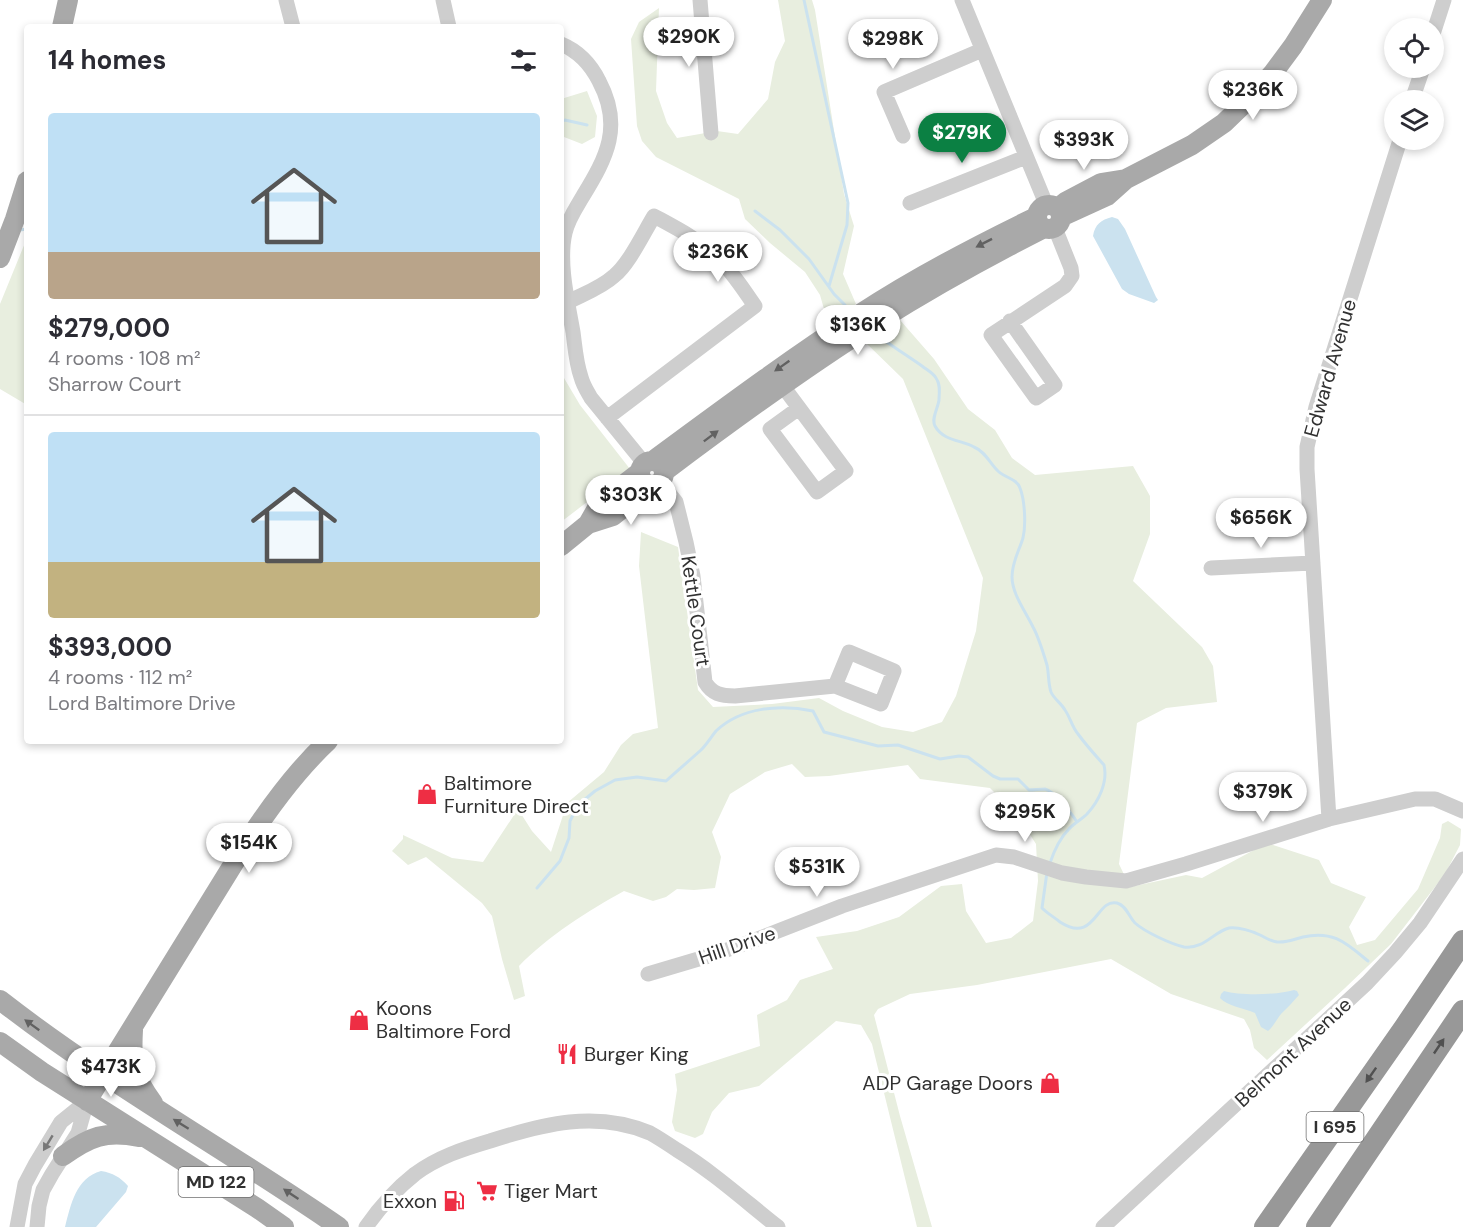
<!DOCTYPE html>
<html lang="en">
<head>
<meta charset="utf-8">
<style>
  body { margin:0; font-family:"DM Sans",sans-serif; background:#f7f7f7; color:#2b2b33; height:100vh; display:flex; flex-direction:column; font-size:22px; white-space:nowrap }
  * { box-sizing:border-box; margin:0 }
  p { font-size:20px; color:#7c7c81 }
  .icon { flex:none; width:33px; height:33px; fill:none; stroke:currentColor; stroke-width:2; stroke-linecap:round; stroke-linejoin:round }
  .map { position:relative; flex:1; overflow:hidden }
  .sheet { position:absolute; left:24px; top:24px; width:540px; height:720px; display:flex; flex-direction:column; background:#fff; border-radius:6px; box-shadow:0 3px 9px #0003 }
  .sheet>* { flex:none }
  .tools { position:absolute; left:1384px; top:18px; display:grid; gap:12px }
  .tools a { display:grid; place-items:center; width:60px; height:60px; border-radius:50%; background:#fff; box-shadow:0 3px 9px #0003; font-size:30px }
  .price { position:absolute; translate:-50% -51px; padding:0 14px; border-radius:21px; background:#fff; color:#222; font-size:20px; line-height:39px; filter:drop-shadow(0 2px 3px #0008) }
  .price::after { content:''; position:absolute; left:50%; top:36px; width:18px; height:14px; margin-left:-9px; background:inherit; clip-path:polygon(0 0,100% 0,50% 100%) }
  .price.active { background:#0b8043; color:#fff }
  ul { padding:0; list-style:none }
  li { display:grid; align-content:center; gap:12px; height:318px; padding:0 24px }
  li+li { border-top:2px solid #e1e1e2 }
  li span { display:grid; place-items:center; height:186px; border-radius:6px; color:#555 }
  li>.icon { margin-inline-start:auto }
  span .icon { width:108px; height:108px; fill:#fffc; stroke-width:1 }
  li b { font-size:26px }
  h2 { display:flex; justify-content:space-between; align-items:center; height:72px; padding:0 24px; font-size:26px }
  .map>svg:first-child { display:block }
</style>
</head>
<body>
<div class="map">
<svg width="1463" height="1227" viewBox="0 0 1463 1227">
  <rect width="100%" height="100%" fill="#fff"/>
  <!-- green -->
  <path fill="#e8eedf" d="M 778,0 L 812,0 L 815,10 L 844,194 L 854,226 L 843,274 L 856,304 L 835,318 L 824,309 L 820,295 L 805,272 L 770,243 L 745,219 L 739,199 L 656,157 L 642,141 L 637,126 L 631,39 L 639,22 L 659,8 L 656,91 L 667,123 L 677,138 L 717,131 L 738,134 L 768,99 L 775,62 L 785,41 Z
    M 587,91 L 597,116 L 595,137 L 582,144 L 564,137 L 561,139 L 561,99 Z
    M 27,238 L 27,405 L 0,389 L 0,304 Z
    M 900,320 L 934,359 L 968,409 L 995,430 L 1012,458 L 1035,475 L 1133,466 L 1150,496 L 1150,534 L 1133,581 L 1202,647 L 1213,666 L 1217,702 L 1166,708 L 1137,723 L 1119,864 L 1130,887 L 1186,875 L 1202,878 L 1267,843 L 1319,860 L 1331,883 L 1366,897 L 1349,927 L 1357,945 L 1375,940 L 1418,889 L 1440,838 L 1442,824 L 1448,821 L 1461,829 L 1460,845 L 1445,874 L 1391,944 L 1345,988 L 1267,1060 L 1254,1048 L 1250,1030 L 1244,1019 L 1171,994 L 1111,959 L 977,985 L 910,994 L 878,1009 L 874,1015 L 900,1116 L 932,1227 L 917,1227 L 872,1044 L 861,1025 L 836,1021 L 759,1086 L 729,1093 L 712,1112 L 703,1134 L 695,1138 L 675,1131 L 672,1122 L 677,1090 L 675,1074 L 760,1046 L 757,1015 L 787,1000 L 800,980 L 833,969 L 816,937 L 857,931 L 899,917 L 941,886 L 962,884 L 966,911 L 986,943 L 1011,938 L 1033,921 L 1038,881 L 1036,844 L 1018,816 L 990,788 L 920,779 L 908,765 L 829,776 L 805,777 L 792,764 L 765,772 L 730,794 L 712,832 L 721,857 L 715,888 L 694,890 L 677,889 L 666,897 L 653,901 L 624,891 C 589,910 547,937 519,966 L 525,996 L 514,1000 L 502,959 L 492,916 L 482,903 L 426,857 L 408,865 L 392,851 L 403,839 L 403,835 L 452,858 L 483,862 L 518,809 L 532,831 L 551,852 L 567,803 L 604,772 L 621,745 L 633,734 L 658,728 L 639,566 L 641,532 L 678,547 L 698,690 L 713,707 L 772,704 L 819,698 L 843,711 L 882,727 L 913,732 L 942,722 L 956,696 L 976,631 L 983,578 L 903,379 L 865,342 Z
    M 561,356 L 564,378 L 580,405 L 630,469 L 561,522 Z"/>
  <!-- water -->
  <path fill="#cbe2ef" d="M 1112,217 L 1118,219 L 1125,229 L 1156,297 L 1158,300 L 1154,303 L 1129,294 L 1122,289 L 1093,236 C 1095,224 1101,220 1112,217 Z
    M 1294,990 L 1297,991 L 1299,995 C 1293,1002 1287,1008 1281,1014 C 1276,1020 1274,1026 1268,1031 L 1261,1027 L 1255,1013 C 1244,1008 1227,1006 1220,998 L 1221,994 L 1224,991 C 1241,996 1277,995 1294,990 Z
    M 101,1171 C 113,1173 120,1177 128,1186 L 126,1192 L 96,1227 L 65,1227 C 71,1204 76,1178 101,1171 Z"/>
  <g fill="none" stroke-linecap="round" stroke-linejoin="round">
    <!-- stream -->
    <path stroke="#cbe2ef" stroke-width="3" d="M 804,0 L 848,203 L 847,225 L 829,286
      M 561,122 L 565,120 L 587,125
      M 755,211 L 780,230 L 809,259 L 834,294 L 845,305
      M 20,230 L 27,229
      M 881,338 C 895,348 909,357 922,366 C 927,370 933,373 936,378 C 941,385 939,393 939,400 C 938,408 931,419 935,426 C 943,441 962,440 974,447 C 986,452 990,464 999,472 C 1006,478 1017,479 1020,488 C 1025,501 1026,525 1023,538 C 1019,551 1012,562 1012,577 C 1012,594 1026,612 1033,627 C 1038,636 1044,655 1047,665 C 1049,674 1048,683 1051,692 C 1054,699 1061,703 1065,710 C 1070,717 1072,727 1078,734 C 1086,745 1095,755 1104,765 C 1108,782 1099,801 1087,814 C 1082,819 1074,823 1069,829 C 1060,838 1054,851 1050,863
      M 1047,872 L 1042,908 C 1048,914 1054,917 1060,922 C 1095,945 1096,898 1117,903 C 1126,905 1129,917 1135,923 C 1145,932 1171,944 1184,947 C 1203,950 1215,931 1229,928 C 1239,927 1252,931 1260,935 C 1266,938 1270,941 1277,942 C 1286,943 1295,939 1303,937 C 1333,930 1346,943 1368,961
      M 537,888 L 560,861 L 569,838 L 570,821 L 578,805 L 595,791 L 615,780 L 637,777 L 666,781 C 678,770 690,760 701,750 C 707,744 711,737 716,731 C 741,707 781,704 813,711 L 824,732 L 878,746 L 898,745 L 940,759 L 959,756 L 968,757 L 993,776 L 1000,779 L 1018,779 L 1029,790 C 1034,790 1040,789 1045,789 C 1054,791 1072,814 1077,822"/>
    <!-- minor -->
    <path stroke="#cecece" stroke-width="15" d="M 286,0 L 293,27
      M 443,0 L 449,27
      M 700,0 L 711,133
      M 962,0 L 1046,204
      M 1434,31 L 1444,0
      M 561,44 C 578,51 591,65 599,81 C 623,126 607,157 583,196 C 576,208 568,219 565,233 C 558,262 568,303 573,332 C 575,347 576,363 581,377 C 583,385 587,391 591,398 L 644,463
      M 1412,100 L 1423,68
      M 903,136 L 884,92 L 982,50
      M 910,203 L 1026,157
      M 568,302 C 583,294 601,288 614,276 C 629,264 643,234 654,216 C 676,228 698,239 717,257 C 732,271 743,289 755,306 L 607,418
      M 1010,321 L 1055,385 L 1036,398 L 991,335 L 1065,286 L 1072,276 L 1071,268 L 1055,228
      M 782,385 L 846,471 L 817,492 L 770,429 L 799,408
      M 660,482 L 676,502 L 686,542 L 693,576 L 705,682 C 712,694 721,696 735,696 L 835,686 L 881,704 L 894,671 L 849,652 L 835,686
      M 1211,568 L 1313,563
      M 1329,819 L 1307,469 L 1307,447 L 1316,407 L 1400,140
      M 648,974 L 712,955 L 750,942 L 842,906 L 996,855 L 1014,857 L 1062,873 L 1086,877 L 1126,881 L 1186,864 L 1329,819 L 1415,799 L 1435,799 L 1463,811
      M 17,1227 L 25,1184 L 35,1165 L 61,1122 L 87,1101
      M 37,1227 L 39,1206 L 43,1190 L 52,1174 L 78,1133 L 87,1101
      M 366,1227 C 380,1207 396,1189 415,1174 C 438,1157 463,1149 490,1141 C 543,1124 596,1110 650,1133 C 659,1138 668,1144 677,1150 C 713,1172 745,1201 778,1227
      M 1103,1227 L 1367,983 L 1395,953 L 1420,923 L 1463,859"/>
    <!-- major -->
    <path stroke="#a9a9a9" stroke-width="20" d="M 62,27 L 68,0
      M 1065,202 L 1101,183 L 1126,179
      M1037 217a12 12 0 1 1 24 0a12 12 0 1 1-24 0Z
      M 1061,217 L 1107,196 L 1126,179 L 1192,145 L 1224,123 L 1250,98 L 1273,73 L 1293,46 L 1322,0
      M 0,258 L 15,219 L 27,181
      M 654,460 C 722,410 789,360 860,314 C 916,277 976,246 1036,217
      M640 473a12 12 0 1 1 24 0a12 12 0 1 1-24 0Z
      M 665,471 C 734,419 804,368 877,322 C 931,288 987,257 1044,228
      M 588,524 L 613,516 L 652,485
      M 561,546 L 588,524 L 600,503 L 640,472
      M 0,1000 C 108,1084 227,1150 339,1227
      M 133,1030 C 131,1064 133,1076 153,1103
      M 0,1042 L 42,1072 L 257,1208 L 284,1227
      M 87,1101 L 247,842 C 271,805 296,771 328,741
      M 63,1156 C 89,1137 106,1130 139,1137"/>
    <!-- highway -->
    <path stroke="#989898" stroke-width="22" d="M 1265,1227 L 1405,1027 L 1463,941
      M 1317,1227 L 1463,1011"/>
  </g>
  <!-- one-way arrows -->
  <defs><path id="oneway-solid" d="M-6-.8H1V-3.2L6.5 0L1 3.2V.8H-6Z" transform="scale(1.5)"/></defs>
  <g fill="#616161">
    <use href="#oneway-solid" transform="translate(984 243) rotate(153)"/>
    <use href="#oneway-solid" transform="translate(782 366) rotate(145)"/>
    <use href="#oneway-solid" transform="translate(711 436) rotate(-37)"/>
    <use href="#oneway-solid" transform="translate(32 1025) rotate(-144)"/>
    <use href="#oneway-solid" transform="translate(181 1124) rotate(-148)"/>
    <use href="#oneway-solid" transform="translate(291 1194) rotate(-146)"/>
  </g>
  <g fill="#505050">
    <use href="#oneway-solid" transform="translate(1439 1046) rotate(-56)"/>
    <use href="#oneway-solid" transform="translate(1371 1075) rotate(125)"/>
  </g>
  <use fill="#787878" href="#oneway-solid" transform="translate(48 1143) rotate(121)"/>
  <!-- icons -->
  <defs>
    <symbol id="shop-bare" viewBox="-9 -9 18 18"><path d="M-5-2.5h2.3a2.7 3.5 0 0 1 5.4 0H5L5.5 6h-11ZM-1.5-2.5h3a1.5 2.3 0 0 0-3 0Z" fill="#ee2e44" stroke="#fff" stroke-width="2.5" paint-order="stroke"/></symbol>
    <symbol id="restaurant-bare" viewBox="-9 -9 18 18"><path d="M-5-6h1v4h1v-4h1v4h1v-4h1v5L-1.5 .5V6h-2V.5L-5-1ZM5-6V6H3V1.5H1.5Q1.5-4 5-6Z" fill="#ee2e44" stroke="#fff" stroke-width="2.5" paint-order="stroke"/></symbol>
    <symbol id="supermarket-bare" viewBox="-9 -9 18 18"><path d="M-6-5.5h2.5l.6 2H6L4.5 2H-2.5L-4.4-4H-6ZM-1.5 3.2a1.3 1.3 0 1 0 .1 0ZM3 3.2a1.3 1.3 0 1 0 .1 0Z" fill="#ee2e44" stroke="#fff" stroke-width="2.5" paint-order="stroke"/></symbol>
    <symbol id="fuel-bare" viewBox="-9 -9 18 18"><path d="M-5.5-6h7V0h2V4h1.3V-2.5L3-4.5l.8-.8L6-3V5H2.5V1h-1V6h-7ZM-4.2-4.7v3.2H.2V-4.7Z" fill="#ee2e44" stroke="#fff" stroke-width="2.5" paint-order="stroke"/></symbol>
  </defs>
  <g fill-rule="evenodd">
    <use href="#shop-bare" x="412" y="779" width="30" height="30"/>
    <use href="#shop-bare" x="344" y="1005" width="30" height="30"/>
    <use href="#restaurant-bare" x="552" y="1039" width="30" height="30"/>
    <use href="#shop-bare" x="1035" y="1068" width="30" height="30"/>
    <use href="#supermarket-bare" x="472" y="1176" width="30" height="30"/>
    <use href="#fuel-bare" x="439" y="1186" width="30" height="30"/>
  </g>
  <g text-anchor="middle" dominant-baseline="central" stroke-width="6" stroke-linejoin="round" paint-order="stroke">
    <!-- shield labels -->
    <g fill="#fff" stroke="#6f6f6f" stroke-width="1.5">
      <rect x="1306.5" y="1112" width="57" height="30" rx="4.5"/>
      <rect x="178.5" y="1167" width="75" height="30" rx="4.5"/>
    </g>
    <g font-size="18" font-weight="bold" fill="#313131">
      <text x="1335" y="1127">I 695</text>
      <text x="216" y="1182">MD 122</text>
    </g>
    <!-- street labels -->
    <g font-size="20" fill="#313131" stroke="#fff">
      <text transform="translate(1330 368) rotate(-74)">Edward Avenue</text>
      <text transform="translate(696 611) rotate(82)">Kettle Court</text>
      <text transform="translate(737 945) rotate(-19)">Hill Drive</text>
      <text transform="translate(1293 1052) rotate(-43)">Belmont Avenue</text>
    </g>
    <!-- poi labels -->
    <g font-size="20" fill="#313131" stroke="#fff" text-anchor="start">
      <text x="444" y="783">Baltimore<tspan x="444" dy="23">Furniture Direct</tspan></text>
      <text x="376" y="1008">Koons<tspan x="376" dy="23">Baltimore Ford</tspan></text>
      <text x="584" y="1054">Burger King</text>
      <text x="1033" y="1083" text-anchor="end">ADP Garage Doors</text>
      <text x="504" y="1191">Tiger Mart</text>
      <text x="437" y="1201" text-anchor="end">Exxon</text>
    </g>
  </g>
</svg>
<div class="tools">
<a><svg class="icon" aria-label="locate" viewBox="0 0 24 24"><circle cx="12" cy="12" r="6"/><path d="M12 2v4M12 18v4M2 12h4M18 12h4"/></svg></a>
<a><svg class="icon" aria-label="layers" viewBox="0 0 24 24"><path d="M12 4l9 5-9 5-9-5zM3 14l9 5 9-5"/></svg></a>
</div>
<b class="price" style="left:689px;top:68px">$290K</b>
<b class="price" style="left:893px;top:70px">$298K</b>
<b class="price" style="left:1253px;top:121px">$236K</b>
<b class="price active" style="left:962px;top:164px">$279K</b>
<b class="price" style="left:1084px;top:171px">$393K</b>
<b class="price" style="left:718px;top:283px">$236K</b>
<b class="price" style="left:858px;top:356px">$136K</b>
<b class="price" style="left:631px;top:526px">$303K</b>
<b class="price" style="left:1261px;top:549px">$656K</b>
<b class="price" style="left:1263px;top:823px">$379K</b>
<b class="price" style="left:1025px;top:843px">$295K</b>
<b class="price" style="left:249px;top:874px">$154K</b>
<b class="price" style="left:817px;top:898px">$531K</b>
<b class="price" style="left:111px;top:1098px">$473K</b>
<section class="sheet">
<h2>14 homes<svg class="icon" aria-label="filters" viewBox="0 0 24 24"><path d="M4 7h16M4 17h16"/><circle cx="9" cy="7" r="2"/><circle cx="15" cy="17" r="2"/></svg></h2>
<ul>
<li><span style="background:linear-gradient(#bfe0f5 75%,#b9a48a 0)"><svg class="icon" aria-label="home" viewBox="0 0 24 24"><path d="M3 11l9-7 9 7M6 9v11h12V9"/></svg></span><div><b>$279,000</b><p>4 rooms · 108 m²</p><p>Sharrow Court</p></div></li>
<li><span style="background:linear-gradient(#bfe0f5 70%,#c2b280 0)"><svg class="icon" aria-label="home" viewBox="0 0 24 24"><path d="M3 11l9-7 9 7M6 9v11h12V9"/></svg></span><div><b>$393,000</b><p>4 rooms · 112 m²</p><p>Lord Baltimore Drive</p></div></li>
</ul>
</section>
</div>
</body>
</html>
